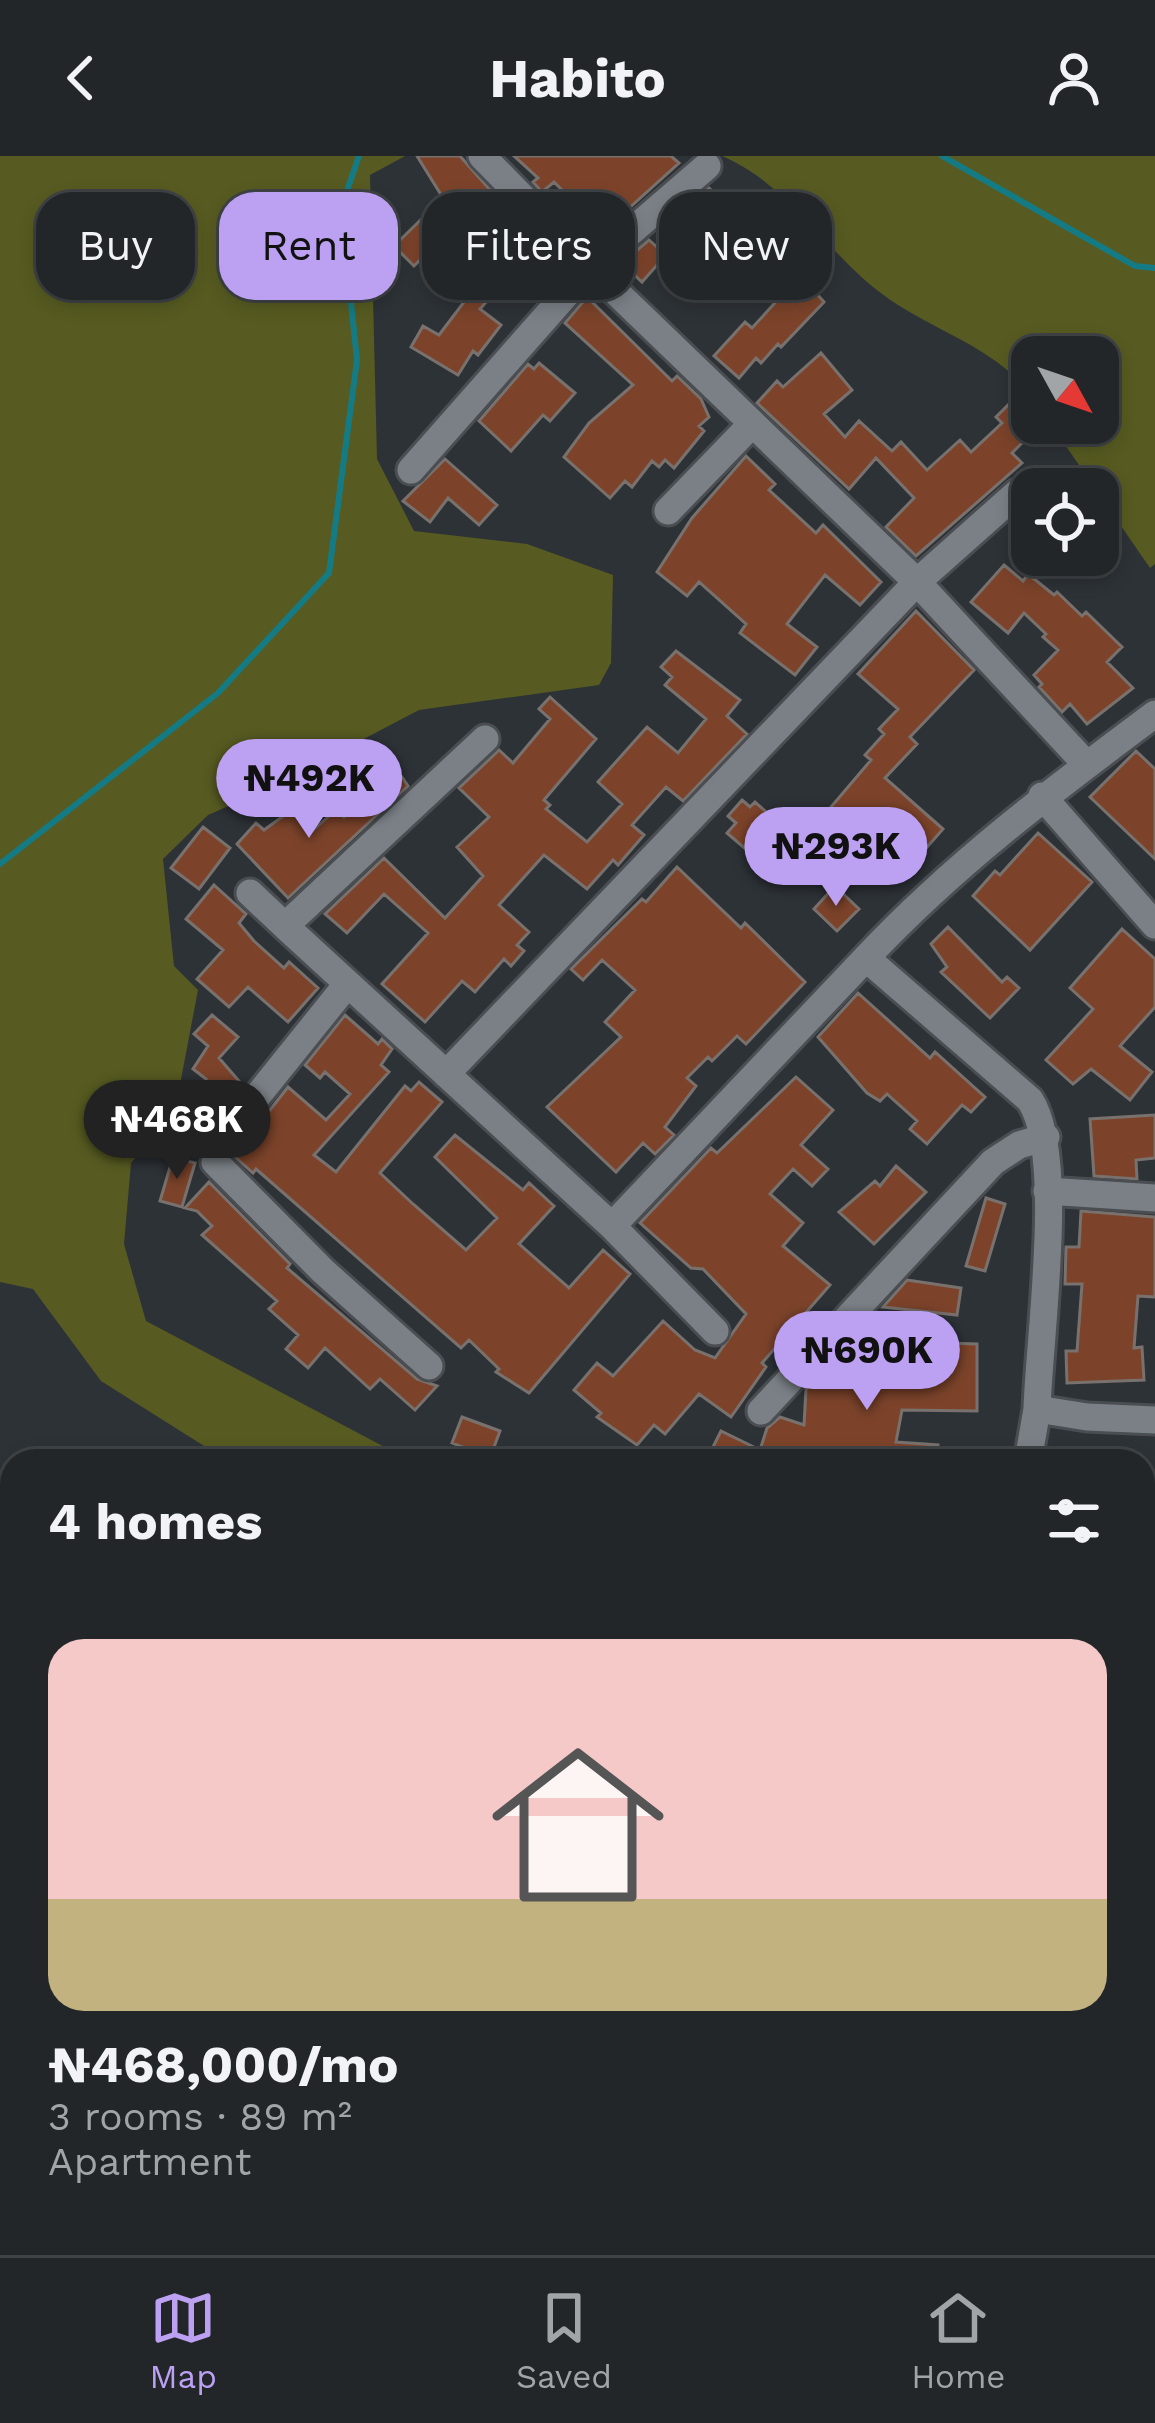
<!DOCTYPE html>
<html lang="en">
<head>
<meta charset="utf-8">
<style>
  body { margin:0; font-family:"Work Sans",sans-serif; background:#2a2e31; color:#f1f3f6; height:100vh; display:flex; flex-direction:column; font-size:45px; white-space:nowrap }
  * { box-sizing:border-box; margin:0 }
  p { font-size:39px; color:#a2a5a8 }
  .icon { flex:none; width:66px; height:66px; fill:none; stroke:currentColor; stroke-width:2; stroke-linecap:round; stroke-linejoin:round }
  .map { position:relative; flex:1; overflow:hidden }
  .drawer { position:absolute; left:0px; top:1293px; width:1155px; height:807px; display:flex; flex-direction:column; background:#222629; border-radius:36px 36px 0 0; box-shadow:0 6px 18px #0003,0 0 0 3px #3f4346 }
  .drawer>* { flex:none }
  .hud { position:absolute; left:36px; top:36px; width:1083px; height:108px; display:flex; gap:24px }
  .needle { width:78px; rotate:130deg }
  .buttons { position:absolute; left:1011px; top:180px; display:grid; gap:24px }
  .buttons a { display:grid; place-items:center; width:108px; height:108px; border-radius:24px; background:#222629; box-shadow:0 6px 18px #0003,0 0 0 3px #3f4346; font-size:60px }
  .price { position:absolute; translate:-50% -102px; padding:0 27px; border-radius:42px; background:#bca0f2; color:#111; font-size:39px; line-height:78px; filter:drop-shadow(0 3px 6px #0008) }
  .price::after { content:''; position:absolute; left:50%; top:72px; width:36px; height:27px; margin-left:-18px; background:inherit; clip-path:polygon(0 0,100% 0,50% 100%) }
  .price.current { background:#222; color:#fff }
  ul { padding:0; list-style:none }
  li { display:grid; align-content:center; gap:24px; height:636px; padding:0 48px }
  li span { display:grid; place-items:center; height:372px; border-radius:36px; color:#555 }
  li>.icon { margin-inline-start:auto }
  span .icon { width:216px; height:216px; fill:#fffc; stroke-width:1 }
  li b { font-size:51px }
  h2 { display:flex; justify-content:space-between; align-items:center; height:144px; padding:0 48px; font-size:51px }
  .chip { padding:0 42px; border-radius:36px; background:#222629; box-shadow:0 6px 18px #0003,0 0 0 3px #3f4346; font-size:42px; line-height:108px }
  .chip.current { background:#bca0f2; color:#111 }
  header { display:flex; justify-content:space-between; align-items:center; height:156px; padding:0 48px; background:#222629; font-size:54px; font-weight:700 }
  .dock { display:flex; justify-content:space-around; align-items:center; height:168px; border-top:3px solid #3f4346; background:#222629; font-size:33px; color:#a2a5a8 }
  .dock a { display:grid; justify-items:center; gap:6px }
  .dock .current { color:#bca0f2 }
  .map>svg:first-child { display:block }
</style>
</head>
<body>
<header><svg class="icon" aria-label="back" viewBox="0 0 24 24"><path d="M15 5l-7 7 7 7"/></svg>Habito<svg class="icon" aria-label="person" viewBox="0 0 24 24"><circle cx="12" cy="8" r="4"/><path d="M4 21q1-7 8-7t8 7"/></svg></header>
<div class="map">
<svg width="1155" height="2099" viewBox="0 0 1155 2099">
  <rect width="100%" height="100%" fill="#2d3237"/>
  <!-- green -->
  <path fill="#575b21" d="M 0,0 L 405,0 L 370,19 L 377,303 L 414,375 L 527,388 L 613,419 L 611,507 L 599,529 L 419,554 L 272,631 L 208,659 L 163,703 L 174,810 L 198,834 L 175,955 L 131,1007 L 124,1088 L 146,1165 L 411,1305 L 228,1305 L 101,1225 L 33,1133 L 0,1126 Z
    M 722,0 L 1155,0 L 1155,408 L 1150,412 L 1050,267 L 1098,267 L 1098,201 L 1032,201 L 1032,241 C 999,193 936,176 889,143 C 828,101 791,29 722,0 Z
    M 1143,1595 L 1155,1596 L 1155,1988 L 1143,1972 Z"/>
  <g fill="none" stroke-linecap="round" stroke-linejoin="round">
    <!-- stream -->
    <path stroke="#147b85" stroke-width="6" d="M 942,0 L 1135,110 L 1155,112
      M 0,708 L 218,537 L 329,417 L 357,204 L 341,52 L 359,0"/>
  </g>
  <!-- building -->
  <path fill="#7c432a" stroke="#79716d" stroke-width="3" d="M 417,0 L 460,0 L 492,36 L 487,42 L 558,104 L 535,129 L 516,112 L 480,153 L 501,169 L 478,199 L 473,195 L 458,219 L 411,191 L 423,170 L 439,179 L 477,129 L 434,90 L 414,110 L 394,90 L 443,42 Z
    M 514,0 L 671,0 L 679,7 L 597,81 L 569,56 L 576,48 L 554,26 L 542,36 L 533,26 L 538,22 Z
    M 709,32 L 737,58 L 755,36 L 790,67 L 772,87 L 824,146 L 781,191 L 778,188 L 761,207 L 756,202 L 739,222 L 714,200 L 745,166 L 752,172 L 784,137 L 754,104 L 746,113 L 685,55 Z
    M 649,84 L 666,99 L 642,126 L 622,107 Z
    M 587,141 L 672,225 L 677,220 L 701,243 L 709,261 L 699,270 L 704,275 L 674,312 L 665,304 L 659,311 L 652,305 L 632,331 L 625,325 L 610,342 L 564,301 L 589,267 L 633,229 L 565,167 Z
    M 821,197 L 852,234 L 824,258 L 845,281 L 859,265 L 892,295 L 901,286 L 927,314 L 960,284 L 971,296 L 1002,267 L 996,261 L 1018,239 L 1032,253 L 1032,267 L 1042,267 L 1012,297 L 1022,307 L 916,400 L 886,371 L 914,342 L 876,302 L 849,333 L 757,247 L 777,225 L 783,231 Z
    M 539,207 L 575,237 L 550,265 L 543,259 L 511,295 L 479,265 L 528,208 L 534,213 Z
    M 746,300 L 775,328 L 769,334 L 816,377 L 823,369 L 881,426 L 860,449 L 825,419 L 787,468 L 817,491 L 795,519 L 740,477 L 746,468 L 699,426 L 687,440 L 657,416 L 692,362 Z
    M 445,303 L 497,349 L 479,369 L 448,342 L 430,366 L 403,345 Z
    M 1004,409 L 1023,425 L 1028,418 L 1054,439 L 1057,436 L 1082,460 L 1086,456 L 1122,491 L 1107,506 L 1133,532 L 1087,568 L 1070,548 L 1062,556 L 1039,531 L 1042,528 L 1034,519 L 1058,494 L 1043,481 L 1046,478 L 1024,457 L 1008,477 L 971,446 Z
    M 916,455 L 974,514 L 910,581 L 917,588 L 885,622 L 943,673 L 907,714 L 849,660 L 822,690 L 808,678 L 871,604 L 865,599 L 884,578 L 879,573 L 898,553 L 858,518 Z
    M 676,495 L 740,544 L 727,560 L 747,578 L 683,645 L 666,631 L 632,669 L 644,679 L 618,709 L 613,704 L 587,733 L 544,699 L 499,749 L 529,776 L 517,789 L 524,795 L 511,810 L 504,803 L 475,836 L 462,825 L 425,866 L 382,828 L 428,777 L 384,738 L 347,777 L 325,758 L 384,702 L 445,762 L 483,720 L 457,691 L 489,661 L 459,632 L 499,594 L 513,607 L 550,563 L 539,553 L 550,541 L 596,583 L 544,644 L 550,649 L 546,653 L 587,686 L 622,648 L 598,626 L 647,571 L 678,597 L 706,563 L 665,529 L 672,521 L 661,511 Z
    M 1136,595 L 1155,613 L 1155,703 L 1090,641 Z
    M 402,621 L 408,630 L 288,742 L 237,688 L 256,667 L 264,674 L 290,655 L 311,676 L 337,653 L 344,661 Z
    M 742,644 L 750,651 L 755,646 L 804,689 L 777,720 L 727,677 L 736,667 L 728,660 Z
    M 203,671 L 230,692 L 199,733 L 171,712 Z
    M 1038,677 L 1092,726 L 1030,794 L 973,740 L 995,715 L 1000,719 Z
    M 677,711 L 741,772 L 745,767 L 805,826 L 746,888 L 737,880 L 712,905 L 708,901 L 687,922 L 696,930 L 665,971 L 674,979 L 655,998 L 643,987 L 616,1016 L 547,951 L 621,881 L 605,866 L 635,834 L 602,804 L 583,824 L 571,813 L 642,743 L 646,746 Z
    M 214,729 L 246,758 L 239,767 L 254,785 L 284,812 L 289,806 L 318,832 L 288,866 L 248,831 L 229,851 L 197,823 L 223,794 L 186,763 Z
    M 835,730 L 859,753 L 837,775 L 814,753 Z
    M 948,771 L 1002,826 L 1007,821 L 1019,832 L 990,862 L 941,816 L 947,811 L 931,788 Z
    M 1122,773 L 1155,803 L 1155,851 L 1120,890 L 1152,916 L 1130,944 L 1091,913 L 1073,928 L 1046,904 L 1093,853 L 1070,832 Z
    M 858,837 L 930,902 L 935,896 L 985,941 L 971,956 L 962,949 L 927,988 L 910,973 L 917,965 L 887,938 L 880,945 L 867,937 L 818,881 Z
    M 212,859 L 238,881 L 219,902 L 239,925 L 207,966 L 201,960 L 196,965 L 180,950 L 206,923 L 193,913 L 208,890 L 194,878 Z
    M 345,859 L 378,888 L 382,883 L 392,893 L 381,909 L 389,916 L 314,999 L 336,1016 L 405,930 L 411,935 L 419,926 L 442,946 L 380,1017 L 413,1048 L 466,1094 L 497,1062 L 435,1001 L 455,979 L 523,1034 L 529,1027 L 554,1050 L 519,1088 L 569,1132 L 603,1094 L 630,1118 L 529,1237 L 496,1216 L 499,1213 L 469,1184 L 461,1192 L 256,1013 L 253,1017 L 234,1000 L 288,931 L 326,964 L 350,938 L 325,916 L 320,922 L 305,909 Z
    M 796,921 L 833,954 L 801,989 L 828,1013 L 812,1030 L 793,1013 L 770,1038 L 803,1067 L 783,1090 L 830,1129 L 762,1207 L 766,1211 L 731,1261 L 699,1238 L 665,1278 L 654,1269 L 637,1289 L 597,1261 L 601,1257 L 574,1234 L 597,1207 L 613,1220 L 663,1165 L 695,1194 L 715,1202 L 746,1158 L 703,1113 L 691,1112 L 640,1067 L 711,992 L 717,997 Z
    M 1155,959 L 1155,1002 L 1136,1004 L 1137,1023 L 1094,1020 L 1090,963 Z
    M 173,1001 L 195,1007 L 182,1051 L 160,1045 Z
    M 896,1010 L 926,1036 L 874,1088 L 839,1056 L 875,1025 L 880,1030 Z
    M 209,1026 L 290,1108 L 287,1112 L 417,1223 L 437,1230 L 415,1254 L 380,1223 L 370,1233 L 325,1192 L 308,1212 L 286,1193 L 298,1179 L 269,1153 L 277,1145 L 202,1079 L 212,1070 L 197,1055 L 185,1052 Z
    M 986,1042 L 1005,1048 L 985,1115 L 966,1110 Z
    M 1081,1055 L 1155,1061 L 1155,1141 L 1138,1140 L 1134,1192 L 1142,1191 L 1144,1224 L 1067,1227 L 1066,1195 L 1077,1195 L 1082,1128 L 1065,1128 L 1066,1091 L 1079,1091 Z
    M 907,1124 L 961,1132 L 957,1159 L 883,1151 Z
    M 911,1186 L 977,1188 L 977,1255 L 902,1254 L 896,1286 L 938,1289 L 938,1305 L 706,1305 L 721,1275 L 760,1294 L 767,1272 L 780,1261 L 804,1269 L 806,1233 L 817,1222 L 910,1225 Z
    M 462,1261 L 500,1275 L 490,1302 L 452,1287 Z"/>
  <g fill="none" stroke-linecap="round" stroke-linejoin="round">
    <defs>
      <path id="minor" d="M 482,0 L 590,111 L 917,426 L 1087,609
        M 411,314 L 590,111 L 707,10
        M 668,355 L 752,268
        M 1155,558 C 1053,634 953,709 866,802 L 1030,944 C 1066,999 1039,1181 1037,1253 L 1087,1261 L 1155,1264
        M 485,583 L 285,770 L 612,1070 L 715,1175
        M 1042,640 L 1155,769
        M 250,737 L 285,770
        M 345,831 L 218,989 L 215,1006 L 323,1115 L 429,1210
        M 446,918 L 917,426 L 1017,337
        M 1047,1035 L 1155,1042
        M 612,1070 L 866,802
        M 761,1255 L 993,1006 L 1019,989 L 1046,981
        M 1028,1305 L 1037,1253"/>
    </defs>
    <!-- minor casing -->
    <use href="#minor" stroke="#4a4e52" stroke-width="33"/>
    <!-- minor -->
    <use href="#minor" stroke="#7a8086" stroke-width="27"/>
  </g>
</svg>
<div class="buttons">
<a><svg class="needle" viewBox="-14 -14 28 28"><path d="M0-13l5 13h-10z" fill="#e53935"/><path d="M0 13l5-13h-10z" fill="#a2a5a8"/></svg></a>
<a><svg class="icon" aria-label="locate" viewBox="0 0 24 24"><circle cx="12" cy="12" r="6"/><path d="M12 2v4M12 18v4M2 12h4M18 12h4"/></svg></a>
</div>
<b class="price" style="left:309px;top:685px">₦492K</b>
<b class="price" style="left:836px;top:753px">₦293K</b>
<b class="price current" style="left:177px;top:1026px">₦468K</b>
<b class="price" style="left:867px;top:1257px">₦690K</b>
<div class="hud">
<a class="chip">Buy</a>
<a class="chip current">Rent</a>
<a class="chip">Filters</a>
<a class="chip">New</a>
</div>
<section class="drawer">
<h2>4 homes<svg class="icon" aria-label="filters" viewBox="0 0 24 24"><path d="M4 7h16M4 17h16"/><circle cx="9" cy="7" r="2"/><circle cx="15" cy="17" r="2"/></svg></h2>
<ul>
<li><span style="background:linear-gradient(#f6c9c9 70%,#c2b280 0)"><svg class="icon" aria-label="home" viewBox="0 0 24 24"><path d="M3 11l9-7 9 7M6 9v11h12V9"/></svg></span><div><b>₦468,000/mo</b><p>3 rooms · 89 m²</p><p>Apartment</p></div></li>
</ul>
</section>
</div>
<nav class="dock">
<a class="current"><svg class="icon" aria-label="map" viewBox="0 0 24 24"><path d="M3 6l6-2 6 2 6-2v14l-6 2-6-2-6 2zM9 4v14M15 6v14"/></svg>Map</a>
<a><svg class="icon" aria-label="saved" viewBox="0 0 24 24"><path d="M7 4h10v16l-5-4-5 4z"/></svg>Saved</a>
<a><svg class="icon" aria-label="home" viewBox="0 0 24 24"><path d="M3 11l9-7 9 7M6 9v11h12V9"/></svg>Home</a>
</nav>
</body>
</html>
